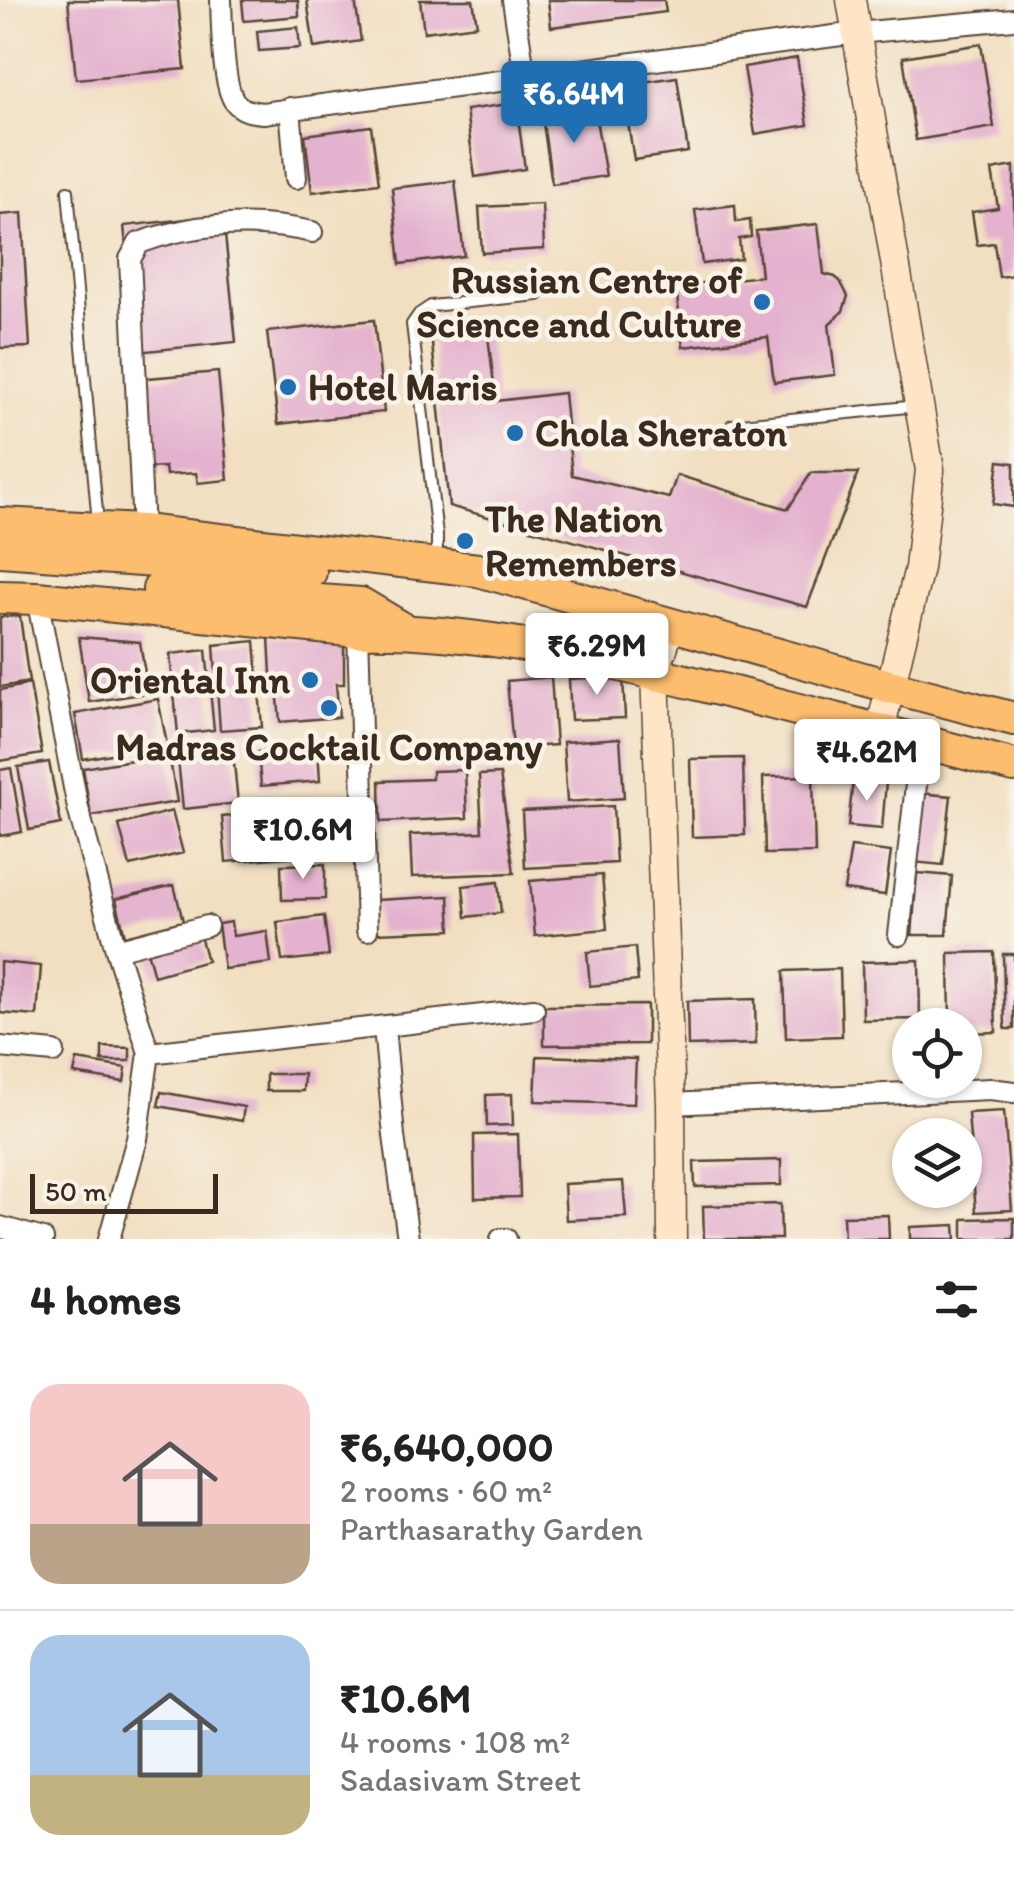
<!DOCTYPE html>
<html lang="en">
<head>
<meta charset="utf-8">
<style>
  body { margin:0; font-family:Itim,sans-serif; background:#f6f6f6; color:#222; height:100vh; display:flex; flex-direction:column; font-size:38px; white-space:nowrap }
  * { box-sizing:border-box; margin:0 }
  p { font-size:32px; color:#767676 }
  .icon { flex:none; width:55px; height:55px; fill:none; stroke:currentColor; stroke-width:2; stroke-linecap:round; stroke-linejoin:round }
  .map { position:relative; height:1239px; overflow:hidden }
  .panel { display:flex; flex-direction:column; background:#fff; flex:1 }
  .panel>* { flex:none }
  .controls { position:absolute; left:892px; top:1008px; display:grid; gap:20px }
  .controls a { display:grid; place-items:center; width:90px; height:90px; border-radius:50%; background:#fff; box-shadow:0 2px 8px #0004; font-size:50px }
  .scale { position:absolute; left:30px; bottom:25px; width:188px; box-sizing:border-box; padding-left:10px; border:5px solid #3b2a1e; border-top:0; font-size:28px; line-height:35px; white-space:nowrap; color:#3b2a1e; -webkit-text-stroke:8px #f7f3e8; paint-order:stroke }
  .price { position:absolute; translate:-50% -85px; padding:0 22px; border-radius:10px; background:#fff; color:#222; font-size:32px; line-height:65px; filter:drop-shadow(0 2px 5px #0008) }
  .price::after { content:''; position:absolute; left:50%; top:60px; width:30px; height:22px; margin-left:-15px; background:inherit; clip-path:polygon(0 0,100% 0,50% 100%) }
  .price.active { background:#1f6fb2; color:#fff }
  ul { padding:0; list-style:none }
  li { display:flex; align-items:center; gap:30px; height:250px; padding:0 30px }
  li+li { border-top:2px solid #e0e0e0 }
  li span { display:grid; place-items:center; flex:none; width:280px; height:200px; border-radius:30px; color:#555 }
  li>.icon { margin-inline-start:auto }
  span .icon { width:120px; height:120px; fill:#fffc; stroke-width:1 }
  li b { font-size:42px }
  h2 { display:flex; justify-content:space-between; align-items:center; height:120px; padding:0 30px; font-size:42px }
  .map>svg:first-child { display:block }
</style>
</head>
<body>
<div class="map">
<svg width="1014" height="1239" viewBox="0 0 1014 1239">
  <rect width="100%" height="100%" fill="#f7f3e8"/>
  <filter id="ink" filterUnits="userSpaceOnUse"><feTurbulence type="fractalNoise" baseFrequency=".01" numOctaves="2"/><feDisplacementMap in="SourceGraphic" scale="20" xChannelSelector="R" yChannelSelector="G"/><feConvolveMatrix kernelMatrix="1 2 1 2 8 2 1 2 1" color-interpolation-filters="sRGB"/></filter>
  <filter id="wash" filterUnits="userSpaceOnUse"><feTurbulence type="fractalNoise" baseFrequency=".0048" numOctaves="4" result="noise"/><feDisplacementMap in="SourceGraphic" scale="40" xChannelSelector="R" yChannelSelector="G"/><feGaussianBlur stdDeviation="2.25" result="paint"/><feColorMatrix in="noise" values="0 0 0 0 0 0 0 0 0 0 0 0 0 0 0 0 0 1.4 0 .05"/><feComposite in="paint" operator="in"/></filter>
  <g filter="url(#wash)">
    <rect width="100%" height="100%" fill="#f2dfc1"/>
    <g id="blocks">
      <!-- building -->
      <path fill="#e4b1ce" d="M 68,0 L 178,0 L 185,69 L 76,79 Z
        M 242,0 L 298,0 L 299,16 L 244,21 Z
        M 307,0 L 355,0 L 361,41 L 314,48 Z
        M 420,0 L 473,0 L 477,25 L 424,32 Z
        M 548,0 L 664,0 L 666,12 L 551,27 Z
        M 298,27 L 300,48 L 259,51 L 257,31 Z
        M 981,44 L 994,127 L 916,140 L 903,57 Z
        M 797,58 L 808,125 L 755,134 L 744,67 Z
        M 677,77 L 688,152 L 634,160 L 622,85 Z
        M 516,103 L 525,169 L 475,177 L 466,110 Z
        M 594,108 L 606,176 L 552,184 L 542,116 Z
        M 371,126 L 379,183 L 312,192 L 305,135 Z
        M 1014,166 L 1014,275 L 999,277 L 994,243 L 977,245 L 972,212 L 998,208 L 992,170 Z
        M 455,181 L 464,256 L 400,264 L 392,188 Z
        M 542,204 L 544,249 L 482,253 L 479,207 Z
        M 735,205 L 736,222 L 750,220 L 751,237 L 739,239 L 741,259 L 702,264 L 695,210 Z
        M 22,213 L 30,347 L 0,348 L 0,215 Z
        M 223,215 L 236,342 L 137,352 L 124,226 Z
        M 818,224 L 824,274 L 835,277 L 840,281 L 848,296 L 843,311 L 829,324 L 835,375 L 774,382 L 768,337 L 683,347 L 676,286 L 761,276 L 756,231 Z
        M 374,320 L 384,412 L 278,424 L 267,332 Z
        M 487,328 L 496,401 L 564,393 L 572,475 L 669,498 L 677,475 L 788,509 L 811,473 L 858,473 L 807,607 L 449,506 L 431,334 Z
        M 218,372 L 228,480 L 198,483 L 196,473 L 166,475 L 165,467 L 143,468 L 136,379 Z
        M 999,461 L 1014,463 L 1014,507 L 993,504 Z
        M 20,616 L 29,682 L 0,687 L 0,617 Z
        M 79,637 L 140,642 L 148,693 L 89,702 Z
        M 269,637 L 344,642 L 344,684 L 336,684 L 339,717 L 280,722 L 276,675 L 271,675 Z
        M 255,641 L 262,727 L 220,730 L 214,645 Z
        M 206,650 L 214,730 L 178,734 L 170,654 Z
        M 623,676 L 625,718 L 571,720 L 569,679 Z
        M 551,677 L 556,745 L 513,748 L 507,681 Z
        M 30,684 L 42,754 L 0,761 L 0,690 Z
        M 158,699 L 167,744 L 83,759 L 75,714 Z
        M 620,738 L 624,798 L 567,802 L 563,742 Z
        M 232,743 L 238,803 L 183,809 L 177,749 Z
        M 318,747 L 320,781 L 261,786 L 258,752 Z
        M 169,754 L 177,802 L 91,816 L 83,768 Z
        M 743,758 L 745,835 L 692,837 L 690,759 Z
        M 49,762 L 61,824 L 29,830 L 18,767 Z
        M 11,768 L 22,832 L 0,836 L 0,770 Z
        M 465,770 L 467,818 L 381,822 L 380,781 L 432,779 L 432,771 Z
        M 500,774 L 514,873 L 412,877 L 410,835 L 482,832 L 479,775 Z
        M 813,776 L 815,853 L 765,854 L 763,777 Z
        M 853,780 L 886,782 L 882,829 L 848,826 Z
        M 919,793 L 951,796 L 943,865 L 912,862 Z
        M 613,806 L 616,863 L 525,868 L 522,811 Z
        M 306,809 L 310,855 L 226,862 L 222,817 Z
        M 172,811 L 183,853 L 130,866 L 119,825 Z
        M 851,847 L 891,852 L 885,895 L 844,890 Z
        M 325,864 L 325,899 L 282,900 L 281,865 Z
        M 917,873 L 952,876 L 947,935 L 912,935 Z
        M 602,875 L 607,929 L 535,936 L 530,881 Z
        M 498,882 L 501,913 L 466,917 L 463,886 Z
        M 174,885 L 183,921 L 125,936 L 116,899 Z
        M 449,896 L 451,930 L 377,933 L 376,900 Z
        M 324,916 L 329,956 L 282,961 L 277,922 Z
        M 231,922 L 233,936 L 267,931 L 271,963 L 224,969 L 218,924 Z
        M 199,932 L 207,961 L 154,976 L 146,947 Z
        M 635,947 L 638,981 L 590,986 L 587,952 Z
        M 994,952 L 996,1032 L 965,1033 L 965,1025 L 950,1025 L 949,953 Z
        M 1003,954 L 1014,954 L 1014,1029 L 1005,1029 Z
        M 919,960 L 920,1019 L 863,1020 L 862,962 Z
        M 0,962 L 41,966 L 37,1016 L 0,1013 Z
        M 840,969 L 842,1036 L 786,1038 L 784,971 Z
        M 755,999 L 756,1044 L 688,1046 L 687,1001 Z
        M 647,1005 L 647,1044 L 544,1045 L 544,1006 Z
        M 102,1047 L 130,1048 L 130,1061 L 102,1061 Z
        M 537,1056 L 636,1059 L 634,1104 L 535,1101 Z
        M 77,1060 L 126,1068 L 124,1082 L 74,1074 Z
        M 266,1074 L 304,1074 L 303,1091 L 266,1091 Z
        M 161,1092 L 244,1107 L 242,1121 L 158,1106 Z
        M 512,1094 L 513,1125 L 487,1126 L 486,1095 Z
        M 1004,1111 L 1012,1210 L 976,1212 L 968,1113 Z
        M 518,1134 L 520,1197 L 475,1198 L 474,1135 Z
        M 781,1160 L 781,1185 L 695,1187 L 694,1162 Z
        M 623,1181 L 626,1217 L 566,1220 L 564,1184 Z
        M 780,1204 L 781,1239 L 704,1239 L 703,1206 Z
        M 888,1215 L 889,1239 L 844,1239 L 843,1216 Z
        M 1014,1218 L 1014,1239 L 963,1239 L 963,1219 Z
        M 955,1225 L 956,1239 L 910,1239 L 910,1227 Z"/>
    </g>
  </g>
  <g filter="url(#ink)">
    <use href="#blocks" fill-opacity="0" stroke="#564536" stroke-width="2.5"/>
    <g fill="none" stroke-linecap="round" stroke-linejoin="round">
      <defs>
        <path id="lane" d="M 68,191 L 98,523
          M 732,425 L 917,406
          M 429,561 L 437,547 L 437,535 L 412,324 L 419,314 L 431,306 L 538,295"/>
        <path id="street" d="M 221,0 C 222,23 222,85 235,102 C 242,111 252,112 263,113 L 856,33 L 1014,19
          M 513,0 L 525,77
          M 290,108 L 296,178
          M 143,531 L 130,259 L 139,243 C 194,223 255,219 312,232
          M 37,598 L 78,808 L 116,950 L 149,1053 L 137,1139 L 109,1239
          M 358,631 L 367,930
          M 899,935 L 921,741
          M 116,950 L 207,926
          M 384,1027 L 394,1136 L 408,1239
          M 0,1047 L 54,1052
          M 149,1053 L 534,1009
          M 671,1104 L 990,1089 L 1014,1092
          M 0,1227 L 43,1239
          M 501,1239 L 506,1239"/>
        <path id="secondary" d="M 851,0 L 930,470 L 919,568 L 880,730
          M 671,624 L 655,673 L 671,1104 L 672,1239"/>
        <path id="primary" d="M 0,524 L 143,531 L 478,570 L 892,687 L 1014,719
          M 0,550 L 310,572
          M 159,589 L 361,604 L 403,629
          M 0,597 L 37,598 L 358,631 C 483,628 606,661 726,691 C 822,716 918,740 1014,766"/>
      </defs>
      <!-- lane casing -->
      <use href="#lane" stroke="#564536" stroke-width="14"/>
      <!-- street casing -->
      <use href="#street" stroke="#564536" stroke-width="24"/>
      <!-- secondary casing -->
      <use href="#secondary" stroke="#564536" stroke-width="31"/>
      <!-- primary casing -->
      <use href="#primary" stroke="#564536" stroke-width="36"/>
      <!-- lane -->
      <use href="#lane" stroke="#fff" stroke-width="10"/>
      <!-- street -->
      <use href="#street" stroke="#fff" stroke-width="20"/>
      <!-- secondary -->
      <use href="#secondary" stroke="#fee5c5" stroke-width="28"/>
      <!-- primary -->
      <use href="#primary" stroke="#fcbd6e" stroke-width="32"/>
    </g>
  </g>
  <!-- markers -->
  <g fill="#1f6fb2" stroke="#f7f3e8" stroke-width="4">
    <circle cx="762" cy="302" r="10"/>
    <circle cx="288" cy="387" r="10"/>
    <circle cx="515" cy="433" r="10"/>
    <circle cx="465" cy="541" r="10"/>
    <circle cx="310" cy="680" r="10"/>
    <circle cx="329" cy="708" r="10"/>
  </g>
  <g text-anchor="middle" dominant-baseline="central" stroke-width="9" stroke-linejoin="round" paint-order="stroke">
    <!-- poi labels -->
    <g font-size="38" font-weight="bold" fill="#3b2a1e" stroke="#f7f3e8" text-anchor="start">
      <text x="742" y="280" text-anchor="end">Russian Centre of<tspan x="742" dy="44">Science and Culture</tspan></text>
      <text x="308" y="387">Hotel Maris</text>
      <text x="535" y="433">Chola Sheraton</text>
      <text x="485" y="519">The Nation<tspan x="485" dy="44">Remembers</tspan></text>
      <text x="290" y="680" text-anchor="end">Oriental Inn</text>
      <text x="329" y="747" text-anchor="middle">Madras Cocktail Company</text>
    </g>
  </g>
</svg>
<div class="controls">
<a><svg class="icon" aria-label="locate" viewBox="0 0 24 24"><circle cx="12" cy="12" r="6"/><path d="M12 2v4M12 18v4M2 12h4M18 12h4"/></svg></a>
<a><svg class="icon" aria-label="layers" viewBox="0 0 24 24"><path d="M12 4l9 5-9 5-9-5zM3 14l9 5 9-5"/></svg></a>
</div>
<div class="scale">50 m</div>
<b class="price active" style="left:574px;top:146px">₹6.64M</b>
<b class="price" style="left:597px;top:698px">₹6.29M</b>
<b class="price" style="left:867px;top:804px">₹4.62M</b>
<b class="price" style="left:303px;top:882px">₹10.6M</b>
</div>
<section class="panel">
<h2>4 homes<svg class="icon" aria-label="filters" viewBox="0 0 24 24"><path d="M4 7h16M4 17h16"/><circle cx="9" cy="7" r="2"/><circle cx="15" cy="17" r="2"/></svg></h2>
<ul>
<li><span style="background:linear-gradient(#f6c9c9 70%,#b9a48a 0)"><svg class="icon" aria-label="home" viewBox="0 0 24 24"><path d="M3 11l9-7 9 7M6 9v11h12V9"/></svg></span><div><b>₹6,640,000</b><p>2 rooms · 60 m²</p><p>Parthasarathy Garden</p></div></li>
<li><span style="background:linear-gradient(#a9c7e8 70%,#c2b280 0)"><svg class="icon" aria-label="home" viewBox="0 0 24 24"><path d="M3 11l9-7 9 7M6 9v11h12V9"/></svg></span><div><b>₹10.6M</b><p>4 rooms · 108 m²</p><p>Sadasivam Street</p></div></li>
</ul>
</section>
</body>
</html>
